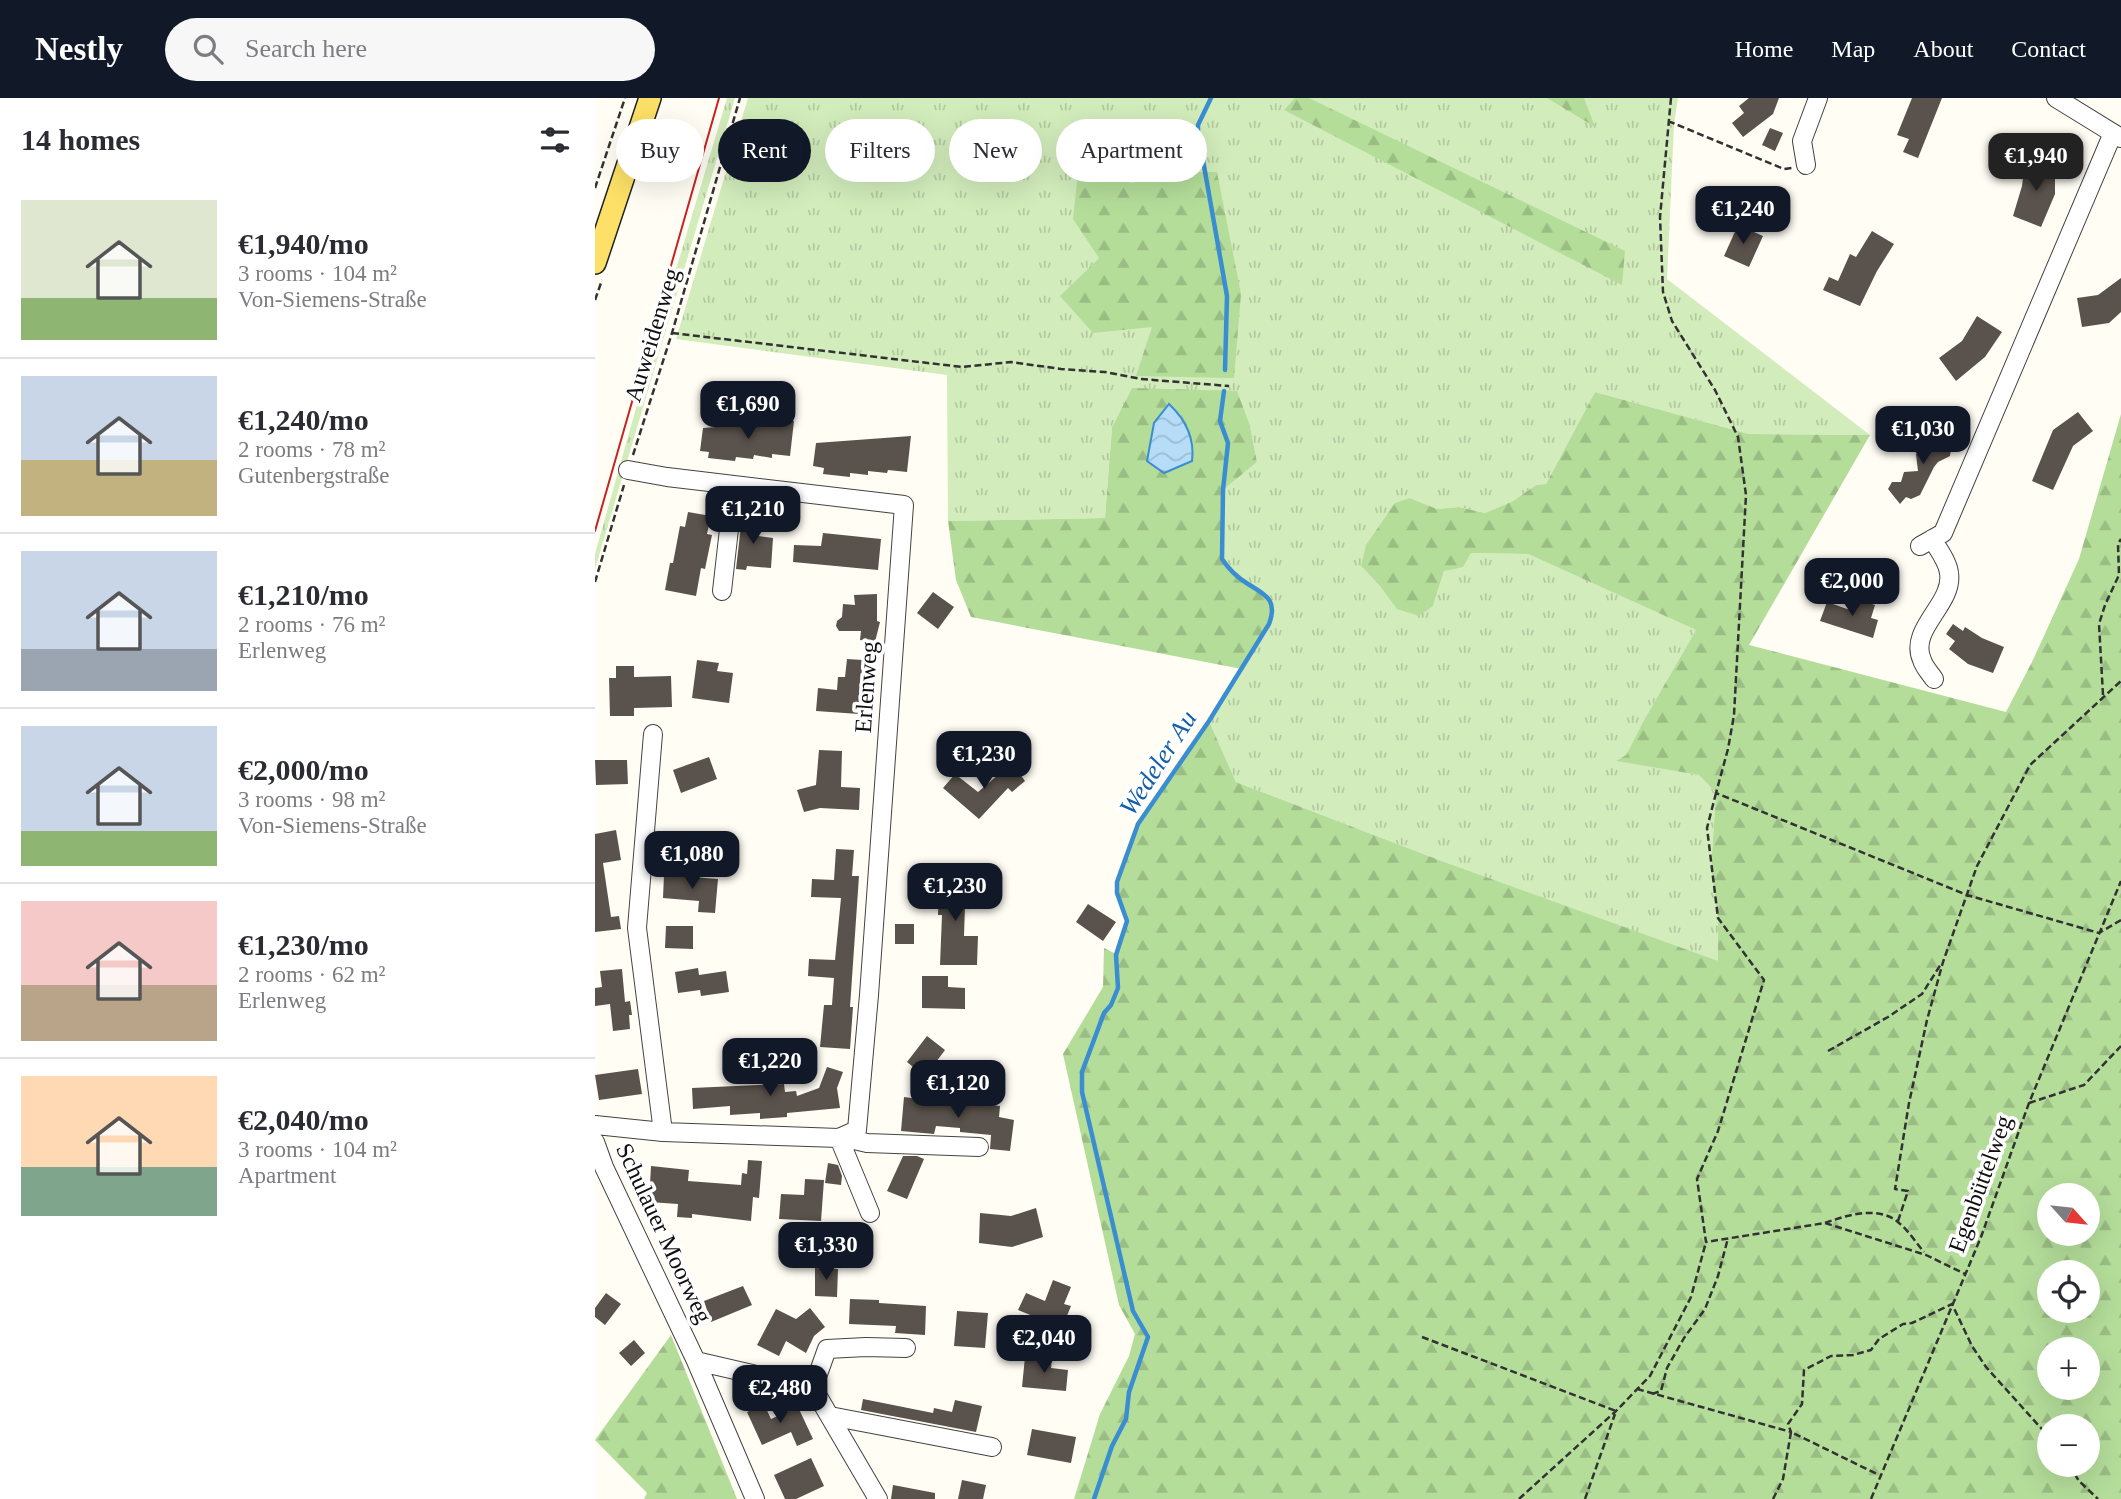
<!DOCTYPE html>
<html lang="en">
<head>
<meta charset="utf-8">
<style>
  body { margin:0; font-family:Georgia,serif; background:#f7f7f7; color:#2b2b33; height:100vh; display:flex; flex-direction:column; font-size:26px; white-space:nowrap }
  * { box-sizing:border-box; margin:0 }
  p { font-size:23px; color:#7c7c81 }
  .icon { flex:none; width:38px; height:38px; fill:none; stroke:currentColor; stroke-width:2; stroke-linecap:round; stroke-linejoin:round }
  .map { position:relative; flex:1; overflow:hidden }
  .side { display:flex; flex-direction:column; background:#fff; width:595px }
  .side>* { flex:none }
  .top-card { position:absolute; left:21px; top:21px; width:665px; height:63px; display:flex; gap:14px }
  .needle { width:46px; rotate:117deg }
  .controls { position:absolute; left:1442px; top:1085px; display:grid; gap:14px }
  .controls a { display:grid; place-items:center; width:63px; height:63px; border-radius:50%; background:#fff; box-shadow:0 7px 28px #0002; font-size:35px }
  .price { position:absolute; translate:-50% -60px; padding:0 16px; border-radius:14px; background:#111827; color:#fff; font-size:23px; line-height:46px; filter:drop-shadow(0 2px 4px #0008) }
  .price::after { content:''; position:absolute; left:50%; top:42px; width:21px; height:16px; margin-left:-10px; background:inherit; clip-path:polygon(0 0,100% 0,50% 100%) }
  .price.on { background:#222; color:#fff }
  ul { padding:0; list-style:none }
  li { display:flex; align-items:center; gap:21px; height:175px; padding:0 21px }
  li+li { border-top:2px solid #e1e1e2 }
  li span { display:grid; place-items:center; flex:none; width:196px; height:140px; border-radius:0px; color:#555 }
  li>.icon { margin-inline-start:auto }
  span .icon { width:84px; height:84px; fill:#fffc; stroke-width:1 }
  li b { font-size:30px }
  h2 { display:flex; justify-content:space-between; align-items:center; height:84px; padding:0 21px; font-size:30px }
  .chip { padding:0 24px; border-radius:32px; background:#fff; box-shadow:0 7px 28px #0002; font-size:24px; line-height:63px }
  .chip.on { background:#111827; color:#fff }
  header { display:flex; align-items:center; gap:42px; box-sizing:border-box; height:98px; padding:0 35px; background:#111827; color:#fff }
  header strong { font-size:33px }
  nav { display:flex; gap:38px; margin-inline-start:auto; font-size:24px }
  .search { width:490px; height:63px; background:#f7f7f7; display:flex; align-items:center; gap:18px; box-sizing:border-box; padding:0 24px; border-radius:38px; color:#7c7c81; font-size:26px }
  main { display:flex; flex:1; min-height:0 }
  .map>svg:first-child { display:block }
</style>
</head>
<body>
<header>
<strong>Nestly</strong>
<div class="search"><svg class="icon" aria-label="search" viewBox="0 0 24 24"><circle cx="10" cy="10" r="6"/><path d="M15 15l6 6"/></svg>Search here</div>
<nav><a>Home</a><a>Map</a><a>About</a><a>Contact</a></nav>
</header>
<main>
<section class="side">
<h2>14 homes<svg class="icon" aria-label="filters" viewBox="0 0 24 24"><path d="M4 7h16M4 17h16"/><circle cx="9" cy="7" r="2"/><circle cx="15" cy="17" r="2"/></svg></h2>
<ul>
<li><span style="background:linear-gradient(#dfe7d0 70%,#8fb573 0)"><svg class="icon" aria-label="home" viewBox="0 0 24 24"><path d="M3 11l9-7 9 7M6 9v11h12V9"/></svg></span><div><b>€1,940/mo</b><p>3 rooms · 104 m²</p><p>Von-Siemens-Straße</p></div></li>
<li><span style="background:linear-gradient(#c9d6e8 60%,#c2b280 0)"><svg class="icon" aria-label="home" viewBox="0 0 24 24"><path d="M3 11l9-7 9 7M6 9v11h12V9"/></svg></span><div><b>€1,240/mo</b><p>2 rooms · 78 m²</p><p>Gutenbergstraße</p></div></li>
<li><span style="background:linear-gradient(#c9d6e8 70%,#9aa5b1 0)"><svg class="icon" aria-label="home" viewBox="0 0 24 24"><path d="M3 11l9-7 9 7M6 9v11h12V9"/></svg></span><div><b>€1,210/mo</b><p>2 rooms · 76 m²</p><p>Erlenweg</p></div></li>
<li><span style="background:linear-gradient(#c9d6e8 75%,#8fb573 0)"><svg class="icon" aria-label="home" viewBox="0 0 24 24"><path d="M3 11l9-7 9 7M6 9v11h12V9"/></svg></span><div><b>€2,000/mo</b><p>3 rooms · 98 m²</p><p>Von-Siemens-Straße</p></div></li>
<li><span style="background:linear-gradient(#f6c9c9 60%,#b9a48a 0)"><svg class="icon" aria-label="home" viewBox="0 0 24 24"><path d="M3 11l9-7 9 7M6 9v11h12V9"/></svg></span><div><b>€1,230/mo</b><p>2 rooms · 62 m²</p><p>Erlenweg</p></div></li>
<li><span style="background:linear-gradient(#ffd9b3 65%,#7fa58c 0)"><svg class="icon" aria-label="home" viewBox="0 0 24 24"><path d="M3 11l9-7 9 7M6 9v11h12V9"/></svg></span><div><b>€2,040/mo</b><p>3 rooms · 104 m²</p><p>Apartment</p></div></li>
</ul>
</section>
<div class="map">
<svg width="1526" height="1401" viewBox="0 0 1526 1401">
  <defs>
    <pattern id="grass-tufts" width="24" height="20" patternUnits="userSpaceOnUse" patternTransform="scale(1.75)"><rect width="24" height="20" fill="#d2ecbb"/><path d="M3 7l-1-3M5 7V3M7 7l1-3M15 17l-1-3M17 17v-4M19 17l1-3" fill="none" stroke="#b3c9a0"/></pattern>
    <pattern id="forest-firs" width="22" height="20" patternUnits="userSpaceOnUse" patternTransform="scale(1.75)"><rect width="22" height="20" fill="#b4dd9a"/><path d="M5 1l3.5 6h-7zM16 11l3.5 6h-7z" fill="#9abd84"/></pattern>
    <pattern id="water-waves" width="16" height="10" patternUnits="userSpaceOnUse" patternTransform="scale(1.75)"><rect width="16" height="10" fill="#b6dcf8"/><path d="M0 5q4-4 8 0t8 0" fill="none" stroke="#9bbcd4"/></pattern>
  </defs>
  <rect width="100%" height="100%" fill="#fffdf4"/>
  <!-- grass -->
  <path fill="url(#grass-tufts)" fill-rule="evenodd" d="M 132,0 L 140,0 L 0,471 L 0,456 L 63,232 Z
    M 153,0 L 1083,0 L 1079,26 L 1072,181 L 1275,337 L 1154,336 L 1000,294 L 951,386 L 941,387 L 918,403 L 890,415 L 864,409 L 842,411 L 815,400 L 766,468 L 785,488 L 838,508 L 849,473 L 876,455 L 933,456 L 1101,532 L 1049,622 L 1031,657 L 1023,663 L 1104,677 L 1121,695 L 1116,770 L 1123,820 L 1123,864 L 844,762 L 641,684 L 614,623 L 674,527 L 669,495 C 653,486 631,475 626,456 L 628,392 L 662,364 L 655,328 L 537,290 L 517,329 L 510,420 L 353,423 L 352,277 L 81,241 ZM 567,74 L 639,279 L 557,229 L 466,198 L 504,160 L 537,85 Z"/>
  <!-- forest -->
  <path fill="url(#forest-firs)" fill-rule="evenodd" d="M 700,0 L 714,0 L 1030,153 L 1027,187 L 689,12 Z
    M 952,0 L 989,0 L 1000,29 Z
    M 484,65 L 537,85 L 567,74 L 622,74 L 646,196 L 639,280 L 541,278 L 557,229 L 498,235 L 465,198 L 504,160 L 478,121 Z
    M 537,290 L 642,293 L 655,328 L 662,364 L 628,392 L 626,456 C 629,466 636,471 643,478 C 651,485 663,489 671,497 C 690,515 657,554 647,571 L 376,519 L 361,482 L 353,423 L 510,420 L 517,329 Z
    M 1000,294 L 1154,336 L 1275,337 L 1154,547 L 1411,614 L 1437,564 L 1484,461 L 1526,316 L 1526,1401 L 479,1401 L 505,1316 L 534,1258 L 540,1236 L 524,1207 L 468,956 L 508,889 L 509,850 L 521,856 L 532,823 L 522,795 L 522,784 L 535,746 L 543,726 L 614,623 L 641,684 L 844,762 L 1123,863 L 1123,820 L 1116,770 L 1121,695 L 1104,677 L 1021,663 L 1031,657 L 1049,622 L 1101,532 L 933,456 L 876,455 L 868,469 L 849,473 L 838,508 L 824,518 L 802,511 L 785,488 L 766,468 L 771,447 L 800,405 L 815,400 L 842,411 L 864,409 L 890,415 L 918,403 L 941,387 L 951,386 ZM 1454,1097 L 1493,1097 L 1493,1136 L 1454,1136 ZM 1454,1174 L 1493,1174 L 1493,1213 L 1454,1213 ZM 1493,1251 L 1493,1290 L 1454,1290 L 1454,1251 ZM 1493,1328 L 1493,1367 L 1454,1367 L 1454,1328 Z
    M 76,1237 L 142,1401 L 49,1401 L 52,1395 L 0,1342 Z"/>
  <!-- water -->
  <path fill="url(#water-waves)" stroke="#3b8dd2" stroke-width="2" d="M 574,306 C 591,322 600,340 597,363 L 569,375 L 552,363 L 559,325 Z"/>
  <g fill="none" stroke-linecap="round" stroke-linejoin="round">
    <!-- stream -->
    <path stroke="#3b8dd2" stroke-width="4.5" d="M 616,0 L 603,27 L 603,34 L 632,198 L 630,272
      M 499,1401 L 517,1348 L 531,1321 L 534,1294 L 553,1239 L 538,1213 L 487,994 L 487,974 L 509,915 L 516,907 L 523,890 L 521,857 L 532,823 L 522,795 L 522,784 L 543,726 L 614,623 L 674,526 C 683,502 671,497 653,486 C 643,480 633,470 627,461 L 628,392 L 633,345 L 625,323 L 629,293"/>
  </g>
  <!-- building -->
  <path fill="#5a524c" d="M 1154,0 L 1184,0 L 1178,16 L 1148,39 L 1137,25 L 1149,15 L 1144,8 Z
    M 1317,0 L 1347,0 L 1323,60 L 1308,54 L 1314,41 L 1302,37 Z
    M 1175,30 L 1188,35 L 1180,53 L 1167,47 Z
    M 1430,64 L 1460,65 L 1460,96 L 1446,129 L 1418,118 L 1427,88 Z
    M 1143,127 L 1168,138 L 1154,169 L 1129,158 Z
    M 1277,133 L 1299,146 L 1282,173 L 1265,208 L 1228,192 L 1234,179 L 1243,183 L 1255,156 L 1261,159 Z
    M 1526,180 L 1526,214 L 1514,225 L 1487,229 L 1482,200 L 1503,197 Z
    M 1382,218 L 1407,234 L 1390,259 L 1361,283 L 1344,260 L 1367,243 Z
    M 1483,314 L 1498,333 L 1478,348 L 1458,392 L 1437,383 L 1458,332 Z
    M 199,323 L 195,358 L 177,356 L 177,360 L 159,357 L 158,361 L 141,359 L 140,363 L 113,360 L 114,354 L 105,353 L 108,330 Z
    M 1348,331 L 1358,338 L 1355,358 L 1343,364 L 1339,369 L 1325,397 L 1316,401 L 1311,399 L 1305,406 L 1293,391 L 1297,384 L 1306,384 L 1309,374 L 1323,373 L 1321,356 L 1326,354 L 1330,340 Z
    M 316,338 L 312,374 L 293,372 L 292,375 L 273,373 L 273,377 L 255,375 L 255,379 L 228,376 L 229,370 L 218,368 L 221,345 Z
    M 148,410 L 158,411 L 155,437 L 178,440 L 176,470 L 152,468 L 151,472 L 141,471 Z
    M 93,414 L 116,418 L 112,436 L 117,437 L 110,471 L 106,470 L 101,498 L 70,492 L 75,465 L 78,465 L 85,428 L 90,429 Z
    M 228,435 L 286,441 L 283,472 L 198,464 L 199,447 L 226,448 Z
    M 338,494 L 359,509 L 343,531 L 322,515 Z
    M 282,496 L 282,523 L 285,524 L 280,544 L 265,542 L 266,533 L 244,533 L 241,528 L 242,523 L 247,519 L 248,506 L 260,507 L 259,497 Z
    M 1262,501 L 1280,507 L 1276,520 L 1283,522 L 1278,540 L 1225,523 L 1232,504 L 1258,513 Z
    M 1358,526 L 1368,533 L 1370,529 L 1387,540 L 1409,549 L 1398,575 L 1373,566 L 1354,551 L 1360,543 L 1351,536 Z
    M 252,561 L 268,562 L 264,616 L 221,613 L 223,590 L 242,592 L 243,579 L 250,579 Z
    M 102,562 L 124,565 L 122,573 L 138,575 L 134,605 L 97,600 Z
    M 21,568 L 39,568 L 39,579 L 76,578 L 77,609 L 39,610 L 39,618 L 15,618 L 14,580 L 21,580 Z
    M 224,652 L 247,653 L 246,689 L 265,690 L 264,712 L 225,710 L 209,714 L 202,692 L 221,687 Z
    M 114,659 L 122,681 L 86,695 L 78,672 Z
    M 0,662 L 32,662 L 33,686 L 1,687 Z
    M 417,665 L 430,683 L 417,694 L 413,690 L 384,721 L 348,690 L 360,676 L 383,694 Z
    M 21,732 L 26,762 L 8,765 L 16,819 L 24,818 L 26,831 L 0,834 L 0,736 Z
    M 241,751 L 259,752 L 257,778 L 264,778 L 255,909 L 258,909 L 255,951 L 225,949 L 229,907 L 237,907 L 239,880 L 213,878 L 214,861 L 240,862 L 246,800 L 216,799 L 217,781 L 239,782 Z
    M 344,776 L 371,777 L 369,838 L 383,838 L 382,867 L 345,867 L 347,817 L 343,817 Z
    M 69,777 L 123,781 L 120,815 L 103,814 L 104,803 L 68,800 Z
    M 493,806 L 521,824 L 508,843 L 481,824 Z
    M 300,826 L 319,826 L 319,846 L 300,846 Z
    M 71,828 L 98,828 L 98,851 L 70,850 Z
    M 103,870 L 104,877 L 131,873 L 134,894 L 106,898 L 105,892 L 83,895 L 80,874 Z
    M 27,871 L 30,904 L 35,903 L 37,917 L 34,917 L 35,931 L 18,933 L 15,906 L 0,908 L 0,890 L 7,889 L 5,873 Z
    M 327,878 L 353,878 L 353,889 L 370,890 L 370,911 L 327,910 Z
    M 332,938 L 350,952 L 341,964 L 346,967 L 334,982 L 312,964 Z
    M 232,969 L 248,974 L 242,990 L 245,1010 L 192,1015 L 192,1019 L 165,1021 L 165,1015 L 135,1017 L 135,1008 L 98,1011 L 97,990 L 189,986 L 190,994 L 201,993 L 202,998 L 224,990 Z
    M 43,971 L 47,996 L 4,1002 L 0,977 Z
    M 309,999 L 367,1007 L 362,1003 L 405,1008 L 404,1019 L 419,1022 L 415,1053 L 395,1051 L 396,1037 L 365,1034 L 365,1030 L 341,1028 L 339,1036 L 306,1033 Z
    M 308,1058 L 322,1058 L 329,1061 L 312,1101 L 292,1093 Z
    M 153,1062 L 167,1063 L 164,1100 L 158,1099 L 156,1123 L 97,1116 L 97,1120 L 82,1119 L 83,1106 L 54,1104 L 56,1068 L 94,1072 L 93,1083 L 146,1087 L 147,1075 L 152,1076 Z
    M 233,1065 L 243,1067 L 247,1078 L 246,1087 L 230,1085 Z
    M 210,1081 L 229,1082 L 226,1123 L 184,1121 L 186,1096 L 209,1097 Z
    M 441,1110 L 448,1139 L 417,1149 L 384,1145 L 385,1115 L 416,1118 Z
    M 220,1170 L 243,1171 L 242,1199 L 220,1198 Z
    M 458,1182 L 476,1189 L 469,1206 L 476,1208 L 467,1230 L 423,1212 L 431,1195 L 450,1203 Z
    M 148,1188 L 157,1207 L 116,1224 L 109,1203 Z
    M 11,1195 L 26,1206 L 10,1227 L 0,1219 L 0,1210 Z
    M 255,1201 L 284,1202 L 284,1205 L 331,1208 L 330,1237 L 300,1235 L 301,1228 L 254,1226 Z
    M 215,1210 L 230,1229 L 219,1238 L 211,1255 L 191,1243 L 184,1258 L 162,1247 L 181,1211 L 201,1221 Z
    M 362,1213 L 393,1215 L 390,1250 L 359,1248 Z
    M 39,1242 L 50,1255 L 36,1268 L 24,1255 Z
    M 430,1259 L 457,1261 L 456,1270 L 473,1272 L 471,1293 L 427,1289 Z
    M 268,1301 L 338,1315 L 339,1310 L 357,1314 L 360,1302 L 387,1308 L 381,1334 L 266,1312 Z
    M 169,1306 L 176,1321 L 203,1309 L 218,1341 L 202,1348 L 196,1334 L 167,1347 L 152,1314 Z
    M 437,1331 L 481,1339 L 476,1365 L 432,1357 Z
    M 216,1360 L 229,1388 L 201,1401 L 190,1401 L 179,1377 Z
    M 367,1382 L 391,1387 L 388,1401 L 363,1401 Z
    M 298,1387 L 340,1395 L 340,1401 L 296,1401 Z"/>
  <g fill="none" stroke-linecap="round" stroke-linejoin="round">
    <defs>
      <path id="minor" d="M 1461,0 L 1526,40
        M 1211,67 L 1207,43 L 1223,0
        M 1337,441 C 1343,451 1353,464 1354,475 C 1359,506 1313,531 1327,562 C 1329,569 1335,575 1339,581
        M 1325,448 L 1348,435 L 1518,35
        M 127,493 L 139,387
        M 58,636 L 42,830 L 68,1034
        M 0,1027 L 68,1034 L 244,1040 L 262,1032 L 274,897 L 309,407 L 72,379 L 33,372
        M 246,1039 L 272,1045 L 384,1049
        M 244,1040 L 275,1115
        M 0,1044 L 9,1069 L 101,1263 L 160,1401
        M 101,1263 L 218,1290 L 232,1251 L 271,1249 L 311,1250
        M 218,1290 L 283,1401
        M 235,1318 L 397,1349"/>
      <path id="major" d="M 0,165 L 55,0"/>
    </defs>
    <!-- minor casing -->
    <use href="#minor" stroke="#434343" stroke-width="20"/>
    <!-- major casing -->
    <use href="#major" stroke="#212121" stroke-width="24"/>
    <!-- path -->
    <path stroke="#323232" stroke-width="2.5" stroke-dasharray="7 3.5" stroke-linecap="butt" d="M 1076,0 L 1065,119 L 1068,194 L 1077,223 L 1120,292 L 1143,339 L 1151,397 L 1139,617 L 1133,651 L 1121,695 L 1372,797 L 1504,835 L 1526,822
      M 1073,23 L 1189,71 L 1197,70
      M 0,90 L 30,0
      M 0,202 L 7,182
      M 77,235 L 367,269 L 416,264 L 466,271 L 510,274 L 546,281 L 634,288
      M 38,357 L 77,235 L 145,0
      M 0,484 L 29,387
      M 1508,597 L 1504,526 L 1510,507 L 1524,477 L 1523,446 L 1526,441
      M 1121,695 L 1112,730 L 1123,820 L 1169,882 L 1123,1033 L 1102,1081 L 1111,1144 L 1230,1125 L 1331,1157 L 1370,1176
      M 1233,953 L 1293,919 L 1327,896 L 1346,866
      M 1434,1005 L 1489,987 L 1526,948
      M 1303,1123 L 1313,1093 L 1300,1091 L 1314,1005 L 1332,922 L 1348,864 L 1382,768 L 1435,667 L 1526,583
      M 1230,1125 C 1252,1117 1284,1107 1304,1125 C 1314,1133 1321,1145 1329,1154
      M 827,1239 L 1021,1313
      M 1042,1291 L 1196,1334 L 1193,1326 L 1207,1306 L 1209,1272 L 1236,1258 L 1258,1257 L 1276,1252 L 1284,1241 L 1308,1226 L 1317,1225 L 1357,1206 L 1377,1248 L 1391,1269 L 1454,1339
      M 1057,1296 L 1066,1293 L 1072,1270 L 1089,1240 L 1110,1211 L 1123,1178 L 1133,1140
      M 1474,1367 L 1484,1383 L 1503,1401
      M 924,1401 L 1021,1313 L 1055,1278 L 1096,1199 L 1111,1144
      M 990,1401 L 1020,1316
      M 1178,1401 L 1188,1381 L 1196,1334 L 1284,1377
      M 1276,1401 L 1386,1139 L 1434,1005 L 1526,783"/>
    <!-- minor -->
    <use href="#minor" stroke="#fff" stroke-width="18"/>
    <!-- major -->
    <use href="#major" stroke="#fce067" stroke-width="21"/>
    <!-- tram -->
    <path stroke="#c62423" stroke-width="2" d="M 0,433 L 124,0"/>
  </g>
  <g text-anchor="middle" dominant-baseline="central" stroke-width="7" stroke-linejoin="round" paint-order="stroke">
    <!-- street labels -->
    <g font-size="24" fill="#101010" stroke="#fff">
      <text transform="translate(57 237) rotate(-73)">Auweidenweg</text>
      <text transform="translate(271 589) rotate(-86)">Erlenweg</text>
      <text transform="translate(1385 1086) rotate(-70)">Egenbüttelweg</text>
      <text transform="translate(69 1135) rotate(65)">Schulauer Moorweg</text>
    </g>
    <!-- water labels -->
    <g font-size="26" font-style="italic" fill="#145fa8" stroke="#fff">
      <text transform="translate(563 665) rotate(-57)">Wedeler Au</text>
    </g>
  </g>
</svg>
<div class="controls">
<a><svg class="needle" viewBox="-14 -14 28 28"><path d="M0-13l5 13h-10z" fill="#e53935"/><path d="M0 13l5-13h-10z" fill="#7c7c81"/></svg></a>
<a><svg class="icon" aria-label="locate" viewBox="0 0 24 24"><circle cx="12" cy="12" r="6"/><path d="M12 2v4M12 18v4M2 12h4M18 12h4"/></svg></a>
<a>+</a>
<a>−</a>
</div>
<b class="price on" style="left:1441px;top:95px">€1,940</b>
<b class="price" style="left:1148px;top:148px">€1,240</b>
<b class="price" style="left:153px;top:343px">€1,690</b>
<b class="price" style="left:1328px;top:368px">€1,030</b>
<b class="price" style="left:158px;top:448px">€1,210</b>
<b class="price" style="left:1257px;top:520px">€2,000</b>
<b class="price" style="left:389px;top:693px">€1,230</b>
<b class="price" style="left:97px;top:793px">€1,080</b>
<b class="price" style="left:360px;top:825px">€1,230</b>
<b class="price" style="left:175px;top:1000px">€1,220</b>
<b class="price" style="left:363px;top:1022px">€1,120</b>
<b class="price" style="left:231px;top:1184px">€1,330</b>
<b class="price" style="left:449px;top:1277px">€2,040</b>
<b class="price" style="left:185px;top:1327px">€2,480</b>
<div class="top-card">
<a class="chip">Buy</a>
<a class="chip on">Rent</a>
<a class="chip">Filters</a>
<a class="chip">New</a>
<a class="chip">Apartment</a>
</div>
</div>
</main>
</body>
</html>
